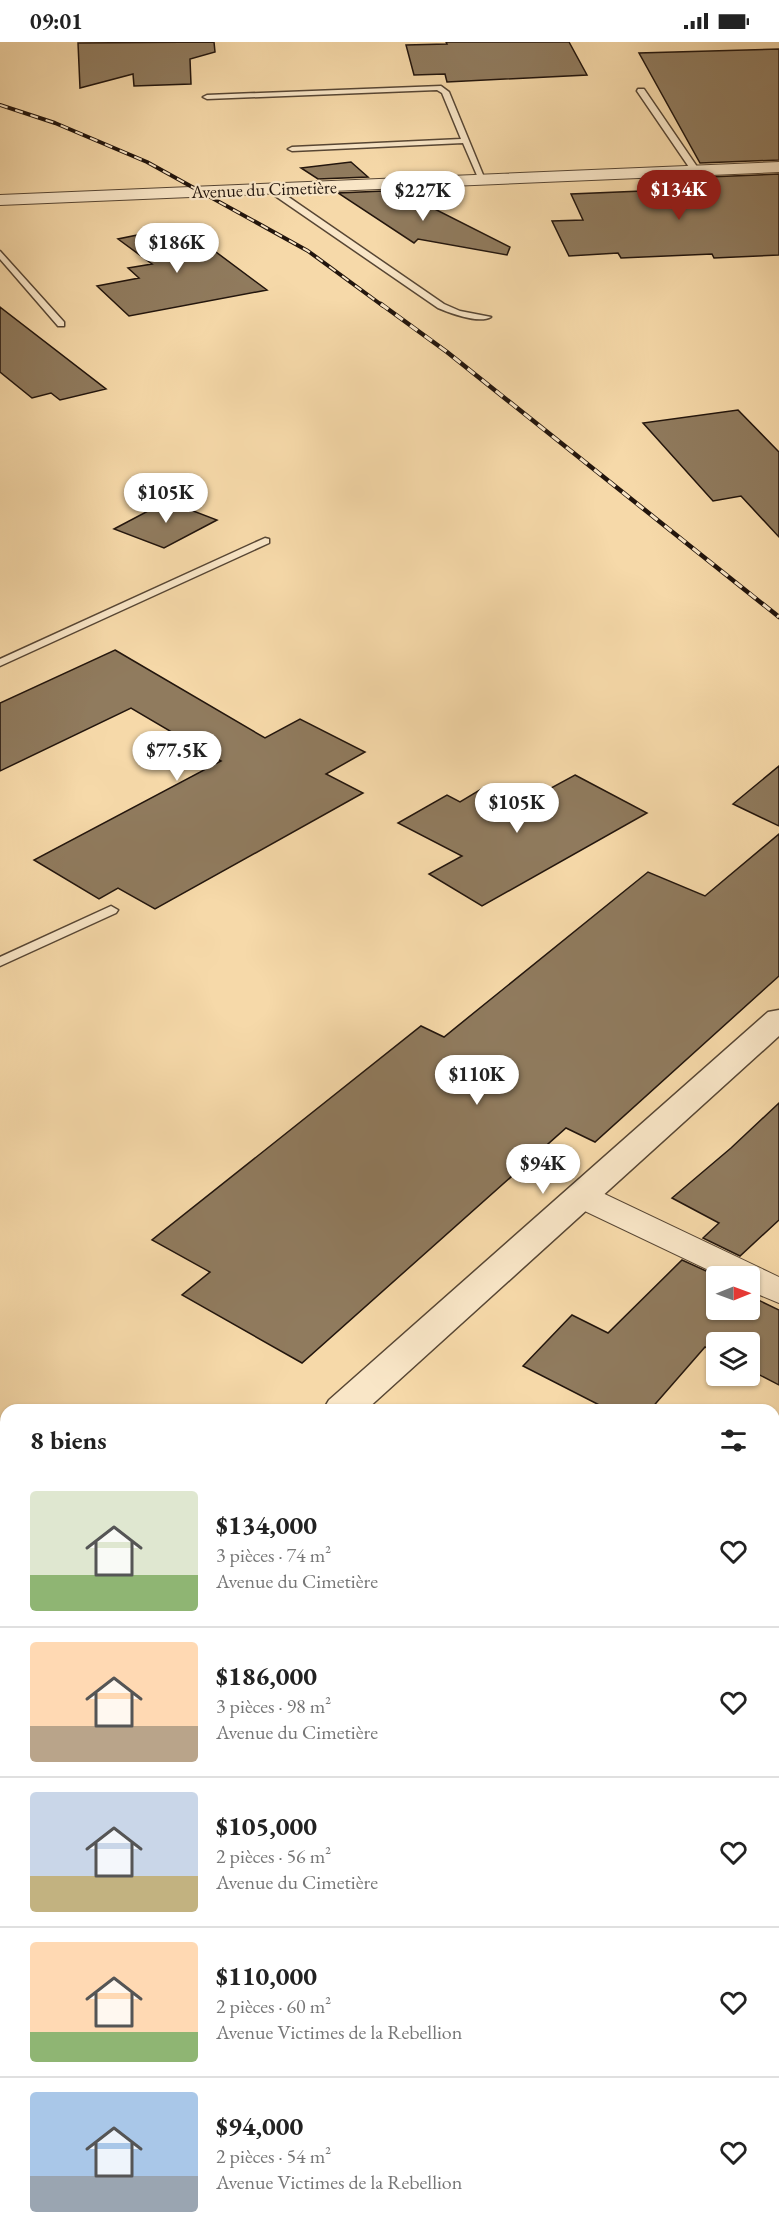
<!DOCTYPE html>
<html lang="fr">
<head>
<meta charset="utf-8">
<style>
  body { margin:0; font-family:"EB Garamond",serif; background:#f2f2f2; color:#222; height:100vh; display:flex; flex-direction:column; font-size:22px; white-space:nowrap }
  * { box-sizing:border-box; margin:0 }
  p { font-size:20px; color:#767676 }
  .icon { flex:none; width:33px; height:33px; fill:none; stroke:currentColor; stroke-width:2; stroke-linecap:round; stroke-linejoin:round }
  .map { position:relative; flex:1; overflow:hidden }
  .details { position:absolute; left:0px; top:1362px; width:780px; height:836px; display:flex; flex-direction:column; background:#fff; border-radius:18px 18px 0 0; box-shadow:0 2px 4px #0004 }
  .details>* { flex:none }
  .needle { width:39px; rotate:89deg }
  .tools { position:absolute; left:706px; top:1224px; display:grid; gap:12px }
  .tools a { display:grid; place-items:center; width:54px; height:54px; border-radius:6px; background:#fff; box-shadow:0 2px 4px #0004; font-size:30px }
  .price { position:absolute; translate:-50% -51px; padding:0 14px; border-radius:21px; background:#fff; color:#222; font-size:20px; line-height:39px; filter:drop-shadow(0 2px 3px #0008) }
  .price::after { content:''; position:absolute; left:50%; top:36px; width:18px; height:14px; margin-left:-9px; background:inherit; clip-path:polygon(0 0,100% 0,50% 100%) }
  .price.selected { background:#8f2418; color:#fff }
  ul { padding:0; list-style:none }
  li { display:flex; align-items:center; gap:18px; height:150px; padding:0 30px }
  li+li { border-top:2px solid #e0e0e0 }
  li span { display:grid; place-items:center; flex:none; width:168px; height:120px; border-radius:6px; color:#555 }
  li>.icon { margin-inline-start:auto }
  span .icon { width:72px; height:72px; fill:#fffc; stroke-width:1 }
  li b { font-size:26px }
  h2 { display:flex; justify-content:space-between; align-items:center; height:72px; padding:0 30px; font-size:26px }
  .status { display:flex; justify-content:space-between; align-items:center; height:42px; padding:0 30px; background:#fff; direction:ltr }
  .status svg { height:16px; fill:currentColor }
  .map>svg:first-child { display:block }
</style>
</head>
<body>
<div class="status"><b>09:01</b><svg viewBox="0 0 49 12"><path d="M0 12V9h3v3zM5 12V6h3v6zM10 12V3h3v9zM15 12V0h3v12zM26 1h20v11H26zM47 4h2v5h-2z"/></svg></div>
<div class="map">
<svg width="779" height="2197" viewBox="0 0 779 2197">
  <rect width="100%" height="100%" fill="#f6d9a9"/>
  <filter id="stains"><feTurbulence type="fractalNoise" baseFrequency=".00333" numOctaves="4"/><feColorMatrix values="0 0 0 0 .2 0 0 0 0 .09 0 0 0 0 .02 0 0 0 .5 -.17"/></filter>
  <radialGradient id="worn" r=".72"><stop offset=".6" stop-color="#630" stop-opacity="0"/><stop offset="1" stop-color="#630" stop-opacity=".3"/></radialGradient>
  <!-- building -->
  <path fill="#907b5e" stroke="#22150d" stroke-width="1.5" d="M 214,0 L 215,10 L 190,17 L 191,42 L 134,44 L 133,32 L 80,46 L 78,1 Z
    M 446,0 L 569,0 L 587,33 L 447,40 L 445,32 L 414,33 L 406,3 L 447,2 Z
    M 779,7 L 779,118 L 700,121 L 639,11 Z
    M 351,120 L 368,135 L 318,137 L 301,126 Z
    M 779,132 L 779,213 L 714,216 L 712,212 L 621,216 L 618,211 L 569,214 L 552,179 L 583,178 L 571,152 L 714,146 L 708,135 Z
    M 384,149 L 393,157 L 413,156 L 510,205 L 507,213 L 418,197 L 414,201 L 338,151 Z
    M 181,184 L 267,248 L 129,274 L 97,244 L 139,236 L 128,226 L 152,222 L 118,197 Z
    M 0,265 L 106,347 L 60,358 L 51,351 L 32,356 L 0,330 Z
    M 738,368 L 779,410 L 779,495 L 741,454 L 713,459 L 643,381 Z
    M 167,459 L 217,478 L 164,506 L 114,487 Z
    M 115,608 L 265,696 L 300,677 L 365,710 L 326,732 L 363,751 L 155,867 L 118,846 L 99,857 L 34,818 L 221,719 L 131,666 L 0,729 L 0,661 Z
    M 779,724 L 779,784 L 733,762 Z
    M 575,733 L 647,771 L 482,864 L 429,832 L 462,814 L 398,781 L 447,753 L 460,760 L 483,746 L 518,764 Z
    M 779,792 L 779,934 L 595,1100 L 566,1086 L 302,1321 L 182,1253 L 210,1230 L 152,1198 L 421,984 L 444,995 L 648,830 L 705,854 Z
    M 779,1061 L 779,1178 L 740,1214 L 703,1196 L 719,1181 L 672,1156 L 731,1106 Z
    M 682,1218 L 717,1234 L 715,1236 L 717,1237 L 717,1268 L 750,1268 L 750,1254 L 779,1268 L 779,1343 L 750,1328 L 750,1300 L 717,1300 L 717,1311 L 705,1305 L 650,1368 L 609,1368 L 523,1324 L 572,1273 L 608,1291 Z"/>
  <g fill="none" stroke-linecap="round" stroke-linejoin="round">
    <defs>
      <path id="service" d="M 441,44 L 449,50 L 486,140 L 479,138 L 463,101 L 292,109 L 288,107 L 292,105 L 461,97 L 442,51 L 437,48 L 207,57 L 203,55 L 207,53 Z
        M 638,47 L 644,47 L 700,129 L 699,131 L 693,131 L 637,49 Z
        M 268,145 L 274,145 L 444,262 L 460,269 L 491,275 C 479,282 450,271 438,266 L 268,149 Z
        M 0,209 L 64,280 L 64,284 L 58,284 L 0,217 Z
        M 265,496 L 269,497 L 269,501 L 0,624 L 0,617 Z
        M 111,864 L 118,868 L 116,871 L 0,924 L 0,915 Z
        M 779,1718 L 779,1734 L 774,1736 L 774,1720 Z
        M 774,2102 L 779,2104 L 779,2131 L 774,2129 Z
        M 0,2140 L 6,2140 L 6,2162 L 0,2162 Z"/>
      <path id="minor" d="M 779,120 L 779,130 L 0,163 L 0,153 Z
        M 581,1143 L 592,1146 L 779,1235 L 779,1261 L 750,1249 L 750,1234 L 721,1234 L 570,1162 L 565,1154 L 570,1146 Z"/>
      <path id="tertiary" d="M 779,968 L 779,994 L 366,1368 L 323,1368 L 329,1358 L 768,970 Z
        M 6,1646 L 6,1681 L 0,1683 L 0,1648 Z"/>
    </defs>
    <!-- service casing -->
    <use href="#service" stroke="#574634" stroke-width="3"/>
    <!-- minor casing -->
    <use href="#minor" stroke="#574634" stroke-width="2"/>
    <!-- tertiary casing -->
    <use href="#tertiary" stroke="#574634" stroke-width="3"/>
    <!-- service -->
    <use href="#service" fill="#f9e6c7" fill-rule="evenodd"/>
    <!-- minor -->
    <use href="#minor" fill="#f9e6c7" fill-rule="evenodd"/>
    <!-- tertiary -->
    <use href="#tertiary" fill="#f9e6c7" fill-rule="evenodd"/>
    <defs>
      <path id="rail-far1" d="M 0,63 L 55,81 L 147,120 L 308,209 L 383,264"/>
      <path id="rail" d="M 381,262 L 447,310 L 779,575"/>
    </defs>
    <!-- rail-far1 casing -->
    <use href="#rail-far1" stroke="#22150d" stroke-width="4"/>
    <!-- rail casing -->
    <use href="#rail" stroke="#22150d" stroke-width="4.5"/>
    <!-- rail-far1 -->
    <use href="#rail-far1" stroke="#f9e6c7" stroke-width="2" stroke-dasharray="8" stroke-linecap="butt"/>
    <!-- rail -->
    <use href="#rail" stroke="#f9e6c7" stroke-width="3" stroke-dasharray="9" stroke-linecap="butt"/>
  </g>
  <g text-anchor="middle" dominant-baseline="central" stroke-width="4.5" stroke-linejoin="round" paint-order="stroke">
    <!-- far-street labels -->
    <g font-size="18" fill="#22150d" stroke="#f9e6c7">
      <text transform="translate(264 147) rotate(-2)">Avenue du Cimetière</text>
    </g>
  </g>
  <rect width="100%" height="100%" filter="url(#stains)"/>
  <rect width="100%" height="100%" fill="url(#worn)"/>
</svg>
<div class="tools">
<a><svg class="needle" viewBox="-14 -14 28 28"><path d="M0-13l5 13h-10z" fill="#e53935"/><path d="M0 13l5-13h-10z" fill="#767676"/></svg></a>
<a><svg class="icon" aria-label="layers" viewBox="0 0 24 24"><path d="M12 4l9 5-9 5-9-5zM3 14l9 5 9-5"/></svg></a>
</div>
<b class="price selected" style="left:679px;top:179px">$134K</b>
<b class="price" style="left:423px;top:180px">$227K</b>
<b class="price" style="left:177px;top:232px">$186K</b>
<b class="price" style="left:166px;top:482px">$105K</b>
<b class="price" style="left:177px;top:740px">$77.5K</b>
<b class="price" style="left:517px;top:792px">$105K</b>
<b class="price" style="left:477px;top:1064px">$110K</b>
<b class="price" style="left:543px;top:1153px">$94K</b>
<section class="details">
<h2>8 biens<svg class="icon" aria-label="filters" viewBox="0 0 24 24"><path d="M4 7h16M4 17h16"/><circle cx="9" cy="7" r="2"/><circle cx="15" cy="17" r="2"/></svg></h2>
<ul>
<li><span style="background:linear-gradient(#dfe7d0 70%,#8fb573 0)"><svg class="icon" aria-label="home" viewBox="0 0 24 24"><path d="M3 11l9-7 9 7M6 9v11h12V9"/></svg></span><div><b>$134,000</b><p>3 pièces · 74 m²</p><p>Avenue du Cimetière</p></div><svg class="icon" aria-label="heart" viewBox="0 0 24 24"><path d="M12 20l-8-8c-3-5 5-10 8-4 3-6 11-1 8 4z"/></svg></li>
<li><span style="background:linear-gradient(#ffd9b3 70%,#b9a48a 0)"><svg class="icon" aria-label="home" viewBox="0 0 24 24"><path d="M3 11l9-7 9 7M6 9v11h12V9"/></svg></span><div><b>$186,000</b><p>3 pièces · 98 m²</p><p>Avenue du Cimetière</p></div><svg class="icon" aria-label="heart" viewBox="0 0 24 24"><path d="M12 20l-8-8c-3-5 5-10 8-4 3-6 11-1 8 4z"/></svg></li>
<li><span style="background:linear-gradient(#c9d6e8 70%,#c2b280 0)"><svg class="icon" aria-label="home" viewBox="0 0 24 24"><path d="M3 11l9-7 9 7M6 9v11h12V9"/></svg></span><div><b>$105,000</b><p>2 pièces · 56 m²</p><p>Avenue du Cimetière</p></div><svg class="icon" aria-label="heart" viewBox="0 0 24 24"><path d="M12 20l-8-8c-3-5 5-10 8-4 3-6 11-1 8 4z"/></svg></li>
<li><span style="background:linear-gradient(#ffd9b3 75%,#8fb573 0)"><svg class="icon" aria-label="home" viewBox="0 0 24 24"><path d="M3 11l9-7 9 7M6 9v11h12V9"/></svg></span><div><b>$110,000</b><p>2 pièces · 60 m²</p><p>Avenue Victimes de la Rebellion</p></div><svg class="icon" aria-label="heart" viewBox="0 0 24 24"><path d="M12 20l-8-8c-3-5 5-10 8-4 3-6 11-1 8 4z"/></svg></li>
<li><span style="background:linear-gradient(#a9c7e8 70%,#9aa5b1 0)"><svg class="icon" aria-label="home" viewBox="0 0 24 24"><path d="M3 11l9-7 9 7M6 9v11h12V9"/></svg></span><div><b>$94,000</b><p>2 pièces · 54 m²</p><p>Avenue Victimes de la Rebellion</p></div><svg class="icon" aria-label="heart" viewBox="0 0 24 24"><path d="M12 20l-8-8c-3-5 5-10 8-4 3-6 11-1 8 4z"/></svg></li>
</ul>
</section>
</div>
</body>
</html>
